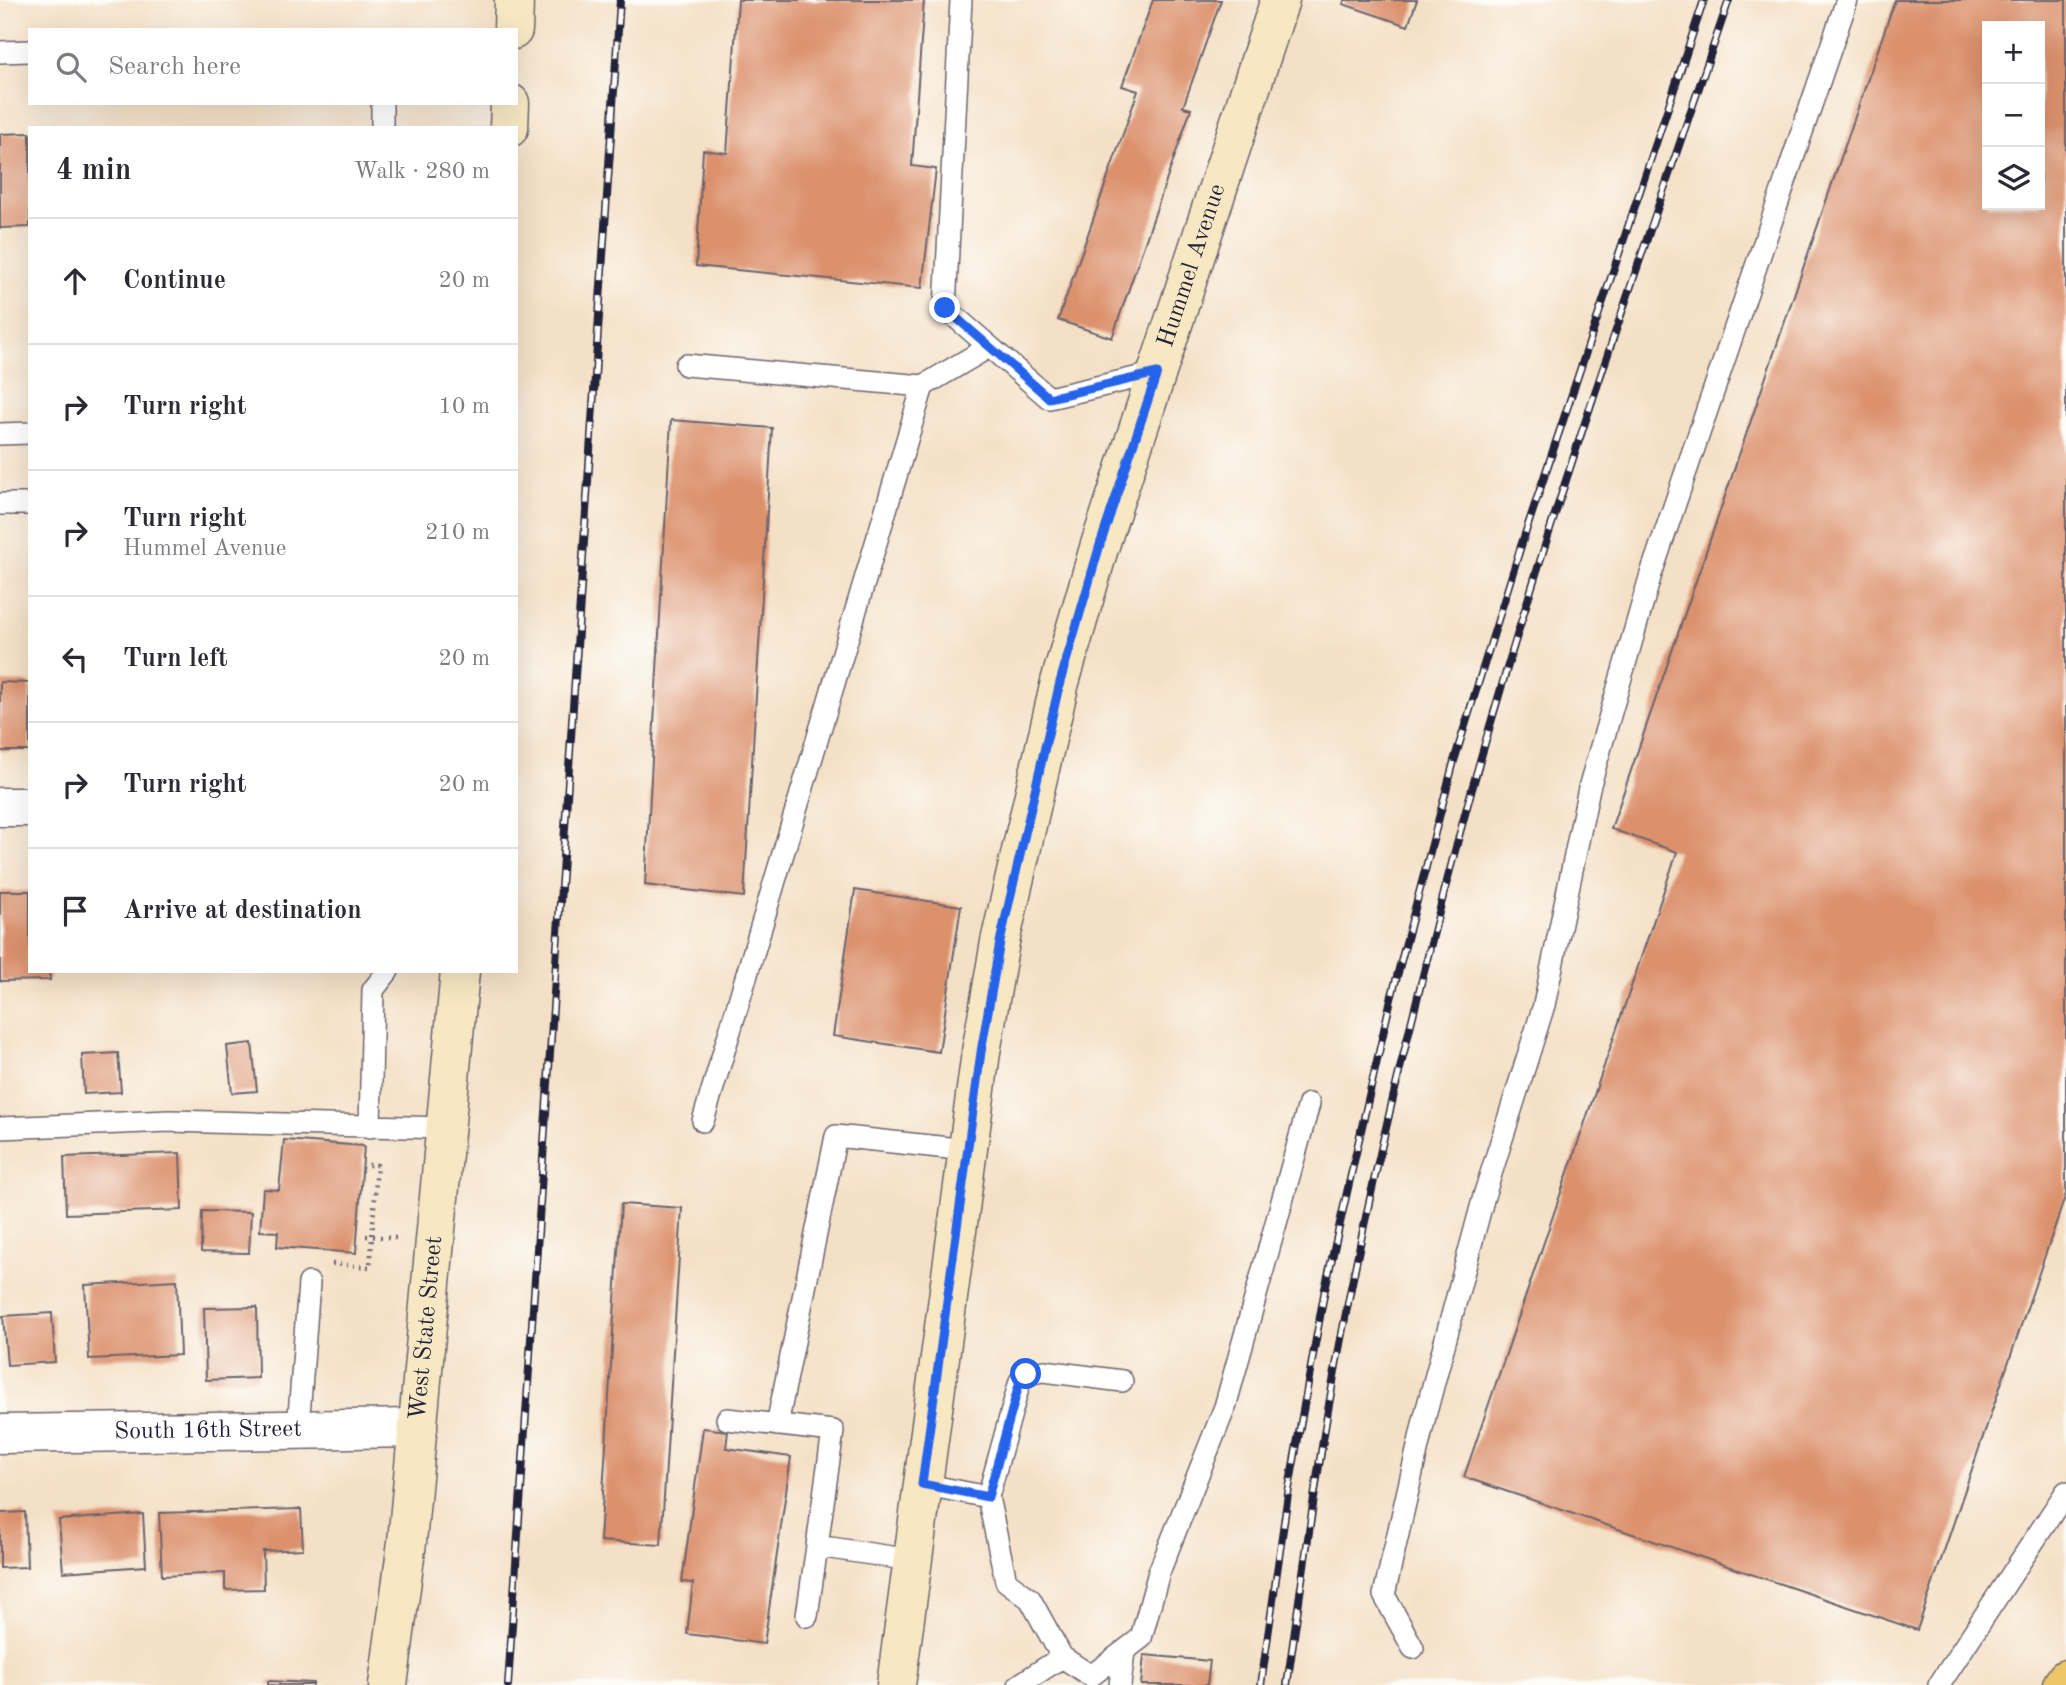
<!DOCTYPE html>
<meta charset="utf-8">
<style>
body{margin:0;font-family:"Old Standard TT",serif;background:#f7f7f7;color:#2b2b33}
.controls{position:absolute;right:21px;top:21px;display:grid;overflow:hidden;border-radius:0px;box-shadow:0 7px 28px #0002}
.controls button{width:63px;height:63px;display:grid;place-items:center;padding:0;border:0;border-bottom:2px solid #e1e1e2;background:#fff;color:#2b2b33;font:35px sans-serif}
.stop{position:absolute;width:21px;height:21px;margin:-16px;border:5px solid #2563eb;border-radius:50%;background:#fff}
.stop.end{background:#2563eb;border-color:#fff;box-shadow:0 2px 7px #0008}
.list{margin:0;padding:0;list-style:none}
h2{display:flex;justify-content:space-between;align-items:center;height:91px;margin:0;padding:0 28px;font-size:30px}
h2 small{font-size:23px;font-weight:400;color:#7c7c81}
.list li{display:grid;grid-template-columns:46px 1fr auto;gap:21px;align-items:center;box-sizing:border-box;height:126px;padding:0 28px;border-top:2px solid #e1e1e2}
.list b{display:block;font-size:26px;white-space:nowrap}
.list p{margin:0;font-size:23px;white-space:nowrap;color:#7c7c81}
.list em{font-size:23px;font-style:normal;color:#7c7c81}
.icon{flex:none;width:38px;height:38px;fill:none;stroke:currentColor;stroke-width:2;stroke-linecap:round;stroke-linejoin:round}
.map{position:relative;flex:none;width:2066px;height:1685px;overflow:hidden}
.search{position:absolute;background:#fff;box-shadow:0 7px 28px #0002;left:28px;top:28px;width:490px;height:77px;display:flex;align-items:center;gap:18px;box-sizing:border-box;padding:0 24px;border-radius:0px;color:#7c7c81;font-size:26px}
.panel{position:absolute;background:#fff;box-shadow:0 7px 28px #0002;left:28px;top:126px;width:490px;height:847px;border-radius:0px}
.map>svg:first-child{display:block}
.building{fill:#dc916d;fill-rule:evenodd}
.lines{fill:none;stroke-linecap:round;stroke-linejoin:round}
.lane-casing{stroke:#6c646c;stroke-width:24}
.street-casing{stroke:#6c646c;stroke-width:41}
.secondary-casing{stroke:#6c646c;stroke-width:41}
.highway-casing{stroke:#6c646c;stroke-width:41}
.path{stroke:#6c646c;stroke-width:4.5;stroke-dasharray:2 5;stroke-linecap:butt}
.lane{stroke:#fff;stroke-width:21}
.street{stroke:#fff;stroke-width:38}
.secondary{stroke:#f7e8c3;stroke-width:38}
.highway{stroke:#ecc669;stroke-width:38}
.rail-casing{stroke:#22223b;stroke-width:8}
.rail{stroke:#fdfcf7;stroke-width:5;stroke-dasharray:16;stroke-linecap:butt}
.route{stroke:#2563eb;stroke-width:9}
.labels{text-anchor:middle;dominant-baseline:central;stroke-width:5;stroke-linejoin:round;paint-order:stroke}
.street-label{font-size:24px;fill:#22223b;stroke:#fdfcf7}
</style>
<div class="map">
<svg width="2066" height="1685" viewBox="0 0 2066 1685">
<rect width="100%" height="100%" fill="#fdfcf7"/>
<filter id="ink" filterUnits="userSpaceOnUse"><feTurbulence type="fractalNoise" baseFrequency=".0143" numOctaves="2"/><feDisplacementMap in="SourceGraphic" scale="14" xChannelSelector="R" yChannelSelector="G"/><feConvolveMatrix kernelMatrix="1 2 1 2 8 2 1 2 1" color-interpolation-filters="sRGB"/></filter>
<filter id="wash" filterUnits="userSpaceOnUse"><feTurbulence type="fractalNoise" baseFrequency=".00686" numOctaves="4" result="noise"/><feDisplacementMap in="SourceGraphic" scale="28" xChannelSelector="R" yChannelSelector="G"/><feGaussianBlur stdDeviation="1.57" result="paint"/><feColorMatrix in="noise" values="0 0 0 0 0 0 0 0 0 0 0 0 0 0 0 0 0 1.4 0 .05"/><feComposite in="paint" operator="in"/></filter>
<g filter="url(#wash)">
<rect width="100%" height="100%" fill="#f4e0c6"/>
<g id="blocks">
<path class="building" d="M738,0H924L912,166L936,169L922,288L696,266L703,150L727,153Z
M1153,0H1221L1183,107L1191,109L1112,338L1058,320L1138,91L1122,86Z
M1345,0H1417L1408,26L1343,4Z
M1895,0H2066V1194L1917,1630L1464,1477L1677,852L1611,829ZM1987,26H2040V205H1987Z
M30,133V227L0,228V134Z
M671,420L772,428L744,897L645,885Z
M0,682L30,683V751H0Z
M855,890L961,906L939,1052L833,1036Z
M0,891H30V971H49L50,980L0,981Z
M252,1043L257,1091L232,1093L227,1046Z
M118,1053L121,1092L84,1094L82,1055Z
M284,1140L364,1146L356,1253L277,1247L278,1232L260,1231L263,1189L279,1190Z
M180,1153L182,1210L66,1214L64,1157Z
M621,1204L682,1208L661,1545L600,1541Z
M202,1211L251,1212L249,1253L201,1252Z
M177,1280L180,1355L89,1359L85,1285Z
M257,1307L258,1378L206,1380L204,1308Z
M52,1313L55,1362L7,1365L3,1316Z
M703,1428L728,1431L726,1448L791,1457L764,1644L687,1634L693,1583L682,1582Z
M301,1509L303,1549L263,1551L264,1589L225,1590V1573L162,1576L159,1513Z
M25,1512L27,1567L0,1568V1513Z
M143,1514L146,1566L63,1572L59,1520Z
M1144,1655L1210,1661L1207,1685H1141Z
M268,1681L313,1683V1685H268Z"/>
</g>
</g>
<g filter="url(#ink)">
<use href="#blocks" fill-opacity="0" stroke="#6c646c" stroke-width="2"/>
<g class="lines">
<g class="lane-casing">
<path id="lane" d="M961,0L945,308L1049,398L1157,373
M0,52L30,51
M382,103V128
M686,365L923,386L989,347
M0,434L30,433
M0,504H30
M703,1121L923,386
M370,1127L373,990L388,971
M0,1128L170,1121L447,1128
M727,1419L833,1431L817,1546
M777,1425L836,1136L967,1150
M298,1429L309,1283
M922,1484L988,1497L1006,1581L1030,1599L1062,1657L1091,1676L1141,1638L1159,1572L1225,1407L1309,1104
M988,1497L1020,1381L1026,1374L1044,1371L1122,1381
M807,1616L817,1546L912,1560
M1413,1648L1384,1595L1425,1416L1484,1196L1544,1005L1589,788L1651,574L1847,0
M1019,1685L1062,1657
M1120,1685L1124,1651
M1939,1685L2066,1492"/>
</g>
<g class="street-casing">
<g id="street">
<path d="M0,807H30"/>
<path id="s1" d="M0,1434L418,1428"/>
</g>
</g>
<g class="secondary-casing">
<g id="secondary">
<path d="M513,30L514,0"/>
<path d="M509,128L510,103"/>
<path id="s2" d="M388,1685L407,1542L460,971"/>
<path id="s3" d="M896,1685L981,1052L1000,942L1060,682L1099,548L1280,0"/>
</g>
</g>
<g class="highway-casing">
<path id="highway" d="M2062,1685L2066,1679"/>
</g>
<path class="path" d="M366,1236L397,1238
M332,1264L370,1267L377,1165H368"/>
<use href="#lane" class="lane"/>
<use href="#street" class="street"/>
<use href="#secondary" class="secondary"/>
<use href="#highway" class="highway"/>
<g class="rail-casing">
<path id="rail" d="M508,1685L620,0
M1261,1685L1288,1494L1325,1289L1391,999L1454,761L1521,546L1704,0
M1287,1685C1300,1595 1312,1505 1327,1416C1355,1252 1394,1089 1435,928C1514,613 1624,307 1729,0"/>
</g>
<use href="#rail" class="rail"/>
</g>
</g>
<g class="lines" filter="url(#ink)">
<path class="route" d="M945,308L1049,398L1157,373L1099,548L1060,682L1000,942L981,1052L922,1484L988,1497L1020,1381L1026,1374"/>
</g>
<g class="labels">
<g class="street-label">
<text stroke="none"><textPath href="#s3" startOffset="1454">Hummel Avenue</textPath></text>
<text stroke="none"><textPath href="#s2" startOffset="359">West State Street</textPath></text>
<text stroke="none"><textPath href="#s1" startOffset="208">South 16th Street</textPath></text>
</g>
</g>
</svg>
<div class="controls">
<button>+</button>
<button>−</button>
<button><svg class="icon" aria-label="layers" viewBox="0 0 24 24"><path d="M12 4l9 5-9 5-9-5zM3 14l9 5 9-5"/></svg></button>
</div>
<div class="stop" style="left:1026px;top:1374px"></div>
<div class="stop end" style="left:945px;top:308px"></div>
<div class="search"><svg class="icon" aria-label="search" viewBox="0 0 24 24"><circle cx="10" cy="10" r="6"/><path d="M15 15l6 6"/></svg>Search here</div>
<section class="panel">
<h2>4 min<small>Walk · 280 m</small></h2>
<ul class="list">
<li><svg class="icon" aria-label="ahead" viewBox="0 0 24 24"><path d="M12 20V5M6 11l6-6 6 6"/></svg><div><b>Continue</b></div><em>20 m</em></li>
<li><svg class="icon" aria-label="right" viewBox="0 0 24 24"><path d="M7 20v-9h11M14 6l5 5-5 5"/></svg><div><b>Turn right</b></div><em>10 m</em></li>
<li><svg class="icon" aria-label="right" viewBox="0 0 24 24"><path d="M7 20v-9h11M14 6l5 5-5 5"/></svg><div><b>Turn right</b><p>Hummel Avenue</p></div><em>210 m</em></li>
<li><svg class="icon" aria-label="left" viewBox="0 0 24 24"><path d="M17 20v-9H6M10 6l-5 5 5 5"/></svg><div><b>Turn left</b></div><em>20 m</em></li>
<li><svg class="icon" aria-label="right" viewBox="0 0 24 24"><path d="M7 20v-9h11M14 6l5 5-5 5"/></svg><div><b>Turn right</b></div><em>20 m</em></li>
<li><svg class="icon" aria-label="arrive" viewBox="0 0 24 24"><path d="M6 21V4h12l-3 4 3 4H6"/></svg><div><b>Arrive at destination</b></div></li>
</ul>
</section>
</div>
